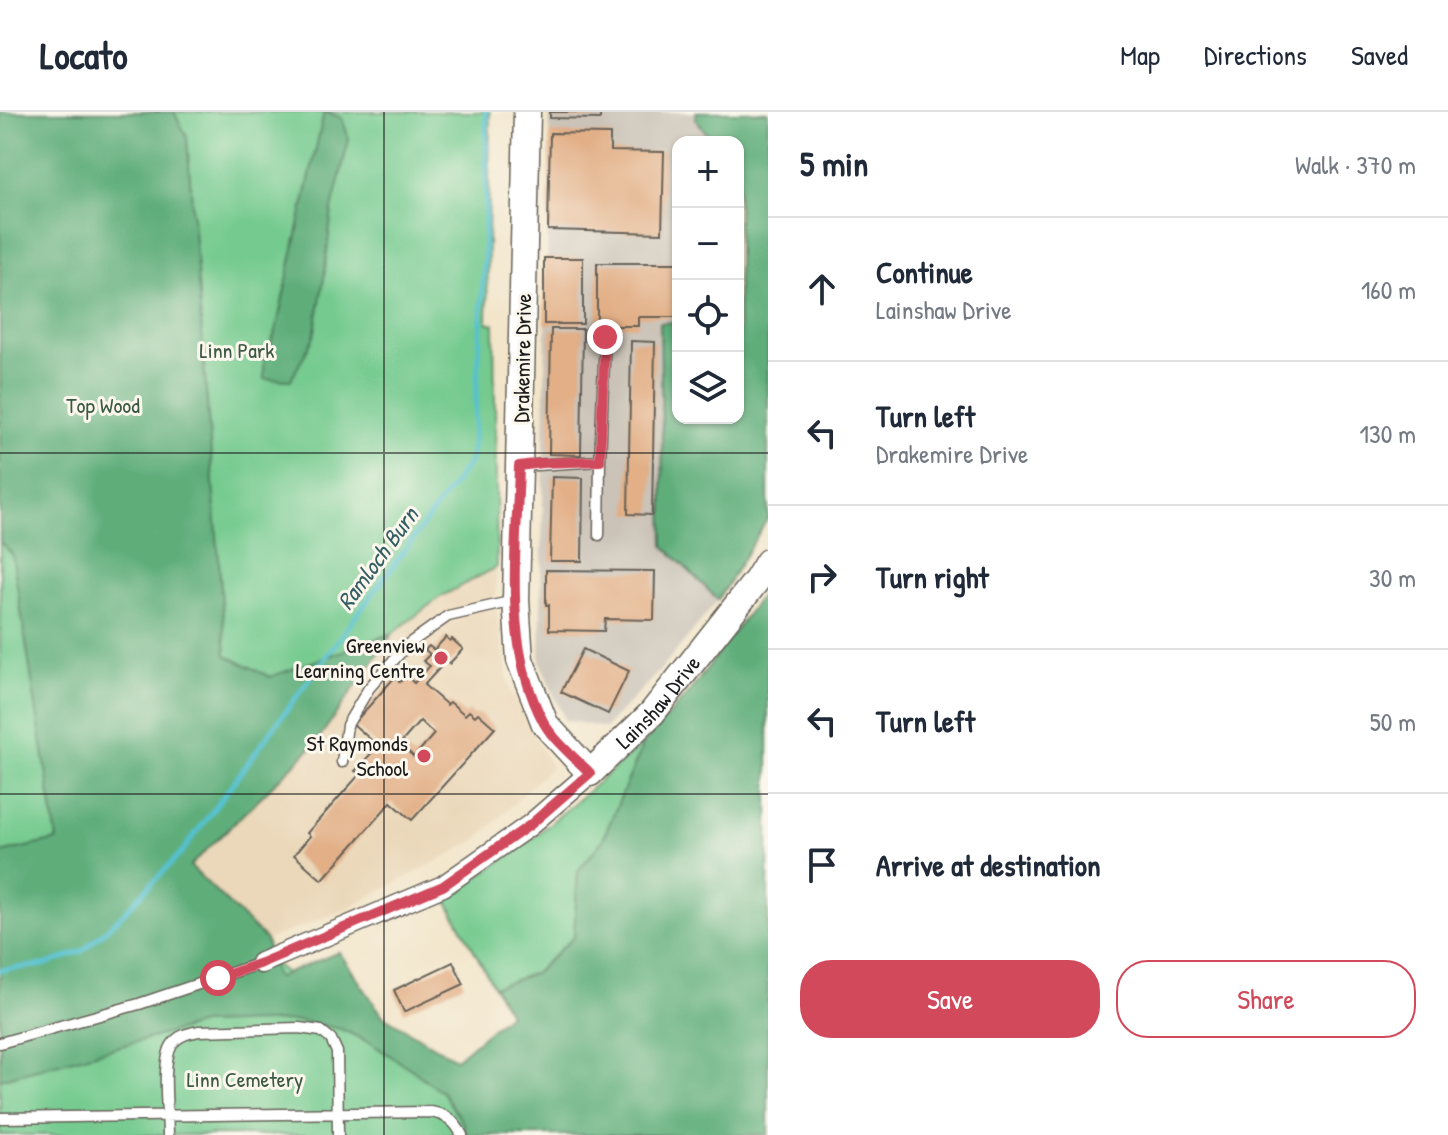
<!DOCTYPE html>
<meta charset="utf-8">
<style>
body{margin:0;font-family:"Patrick Hand",sans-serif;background:#f6f6f7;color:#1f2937}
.controls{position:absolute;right:24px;top:24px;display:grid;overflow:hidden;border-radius:16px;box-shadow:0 2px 6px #0004}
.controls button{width:72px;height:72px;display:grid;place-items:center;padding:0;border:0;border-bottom:2px solid #e0e1e3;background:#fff;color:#1f2937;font:40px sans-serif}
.stop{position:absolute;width:24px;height:24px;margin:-18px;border:6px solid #d1495b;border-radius:50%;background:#fff}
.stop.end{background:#d1495b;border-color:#fff;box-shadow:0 2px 8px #0008}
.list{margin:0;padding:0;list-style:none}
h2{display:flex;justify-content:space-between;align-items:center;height:104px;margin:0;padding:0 32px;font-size:34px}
h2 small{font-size:26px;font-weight:400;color:#747a83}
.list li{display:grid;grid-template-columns:52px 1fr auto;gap:24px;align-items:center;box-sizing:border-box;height:144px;padding:0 32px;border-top:2px solid #e0e1e3}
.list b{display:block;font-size:30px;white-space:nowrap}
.list p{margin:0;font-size:26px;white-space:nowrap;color:#747a83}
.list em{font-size:26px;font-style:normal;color:#747a83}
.actions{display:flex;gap:16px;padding:24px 32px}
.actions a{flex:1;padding:18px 0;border:2px solid #d1495b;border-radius:32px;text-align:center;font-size:28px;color:#d1495b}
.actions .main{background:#d1495b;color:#fff}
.icon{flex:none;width:44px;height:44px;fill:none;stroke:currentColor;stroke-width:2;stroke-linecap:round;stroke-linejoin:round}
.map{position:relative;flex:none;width:768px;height:1023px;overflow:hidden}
header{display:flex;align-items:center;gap:48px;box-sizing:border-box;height:112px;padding:0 40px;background:#fff;border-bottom:2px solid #e0e1e3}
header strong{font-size:38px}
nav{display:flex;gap:44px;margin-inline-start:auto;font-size:28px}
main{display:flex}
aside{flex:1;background:#fff}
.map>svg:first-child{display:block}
.built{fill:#ebd8ba}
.industrial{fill:#cbc3b8}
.green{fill:#74ca8f;stroke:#487356;stroke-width:2}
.forest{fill:#5fae7a;stroke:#3e654b;stroke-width:2}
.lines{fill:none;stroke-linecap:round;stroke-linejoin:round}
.stream{stroke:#55c1cf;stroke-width:5}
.building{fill:#e2af86;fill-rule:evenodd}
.lane-casing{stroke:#676259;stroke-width:13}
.street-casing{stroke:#676259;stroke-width:23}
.secondary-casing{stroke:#676259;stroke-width:29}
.lane{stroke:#fff;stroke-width:10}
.street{stroke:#fff;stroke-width:20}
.secondary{stroke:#fff;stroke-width:26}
.route{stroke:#d1495b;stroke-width:10}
.grid{fill:none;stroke:#1c1c1c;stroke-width:2;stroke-opacity:0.55}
.poi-dot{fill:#d1495b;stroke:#fbf7ec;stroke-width:3}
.labels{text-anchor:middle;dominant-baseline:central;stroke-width:6;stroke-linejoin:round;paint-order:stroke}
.park-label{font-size:22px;fill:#3b5944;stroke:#fbf7ec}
.street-label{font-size:22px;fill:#1c1c1c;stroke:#fbf7ec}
.poi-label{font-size:22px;fill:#1c1c1c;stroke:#fbf7ec;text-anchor:end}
.water-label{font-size:24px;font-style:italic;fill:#335e64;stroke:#fbf7ec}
</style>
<header>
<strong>Locato</strong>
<nav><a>Map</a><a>Directions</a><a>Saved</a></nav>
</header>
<main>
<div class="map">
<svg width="768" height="1023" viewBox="0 0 768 1023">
<rect width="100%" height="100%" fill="#fbf7ec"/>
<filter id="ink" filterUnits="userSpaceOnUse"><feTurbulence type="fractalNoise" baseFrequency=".0125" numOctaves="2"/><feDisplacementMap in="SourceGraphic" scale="16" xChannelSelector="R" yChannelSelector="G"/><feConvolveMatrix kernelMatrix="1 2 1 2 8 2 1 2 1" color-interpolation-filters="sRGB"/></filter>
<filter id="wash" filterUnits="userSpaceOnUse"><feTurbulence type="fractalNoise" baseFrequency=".006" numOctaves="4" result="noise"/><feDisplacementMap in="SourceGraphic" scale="32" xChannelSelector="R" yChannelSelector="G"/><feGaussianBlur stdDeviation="1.8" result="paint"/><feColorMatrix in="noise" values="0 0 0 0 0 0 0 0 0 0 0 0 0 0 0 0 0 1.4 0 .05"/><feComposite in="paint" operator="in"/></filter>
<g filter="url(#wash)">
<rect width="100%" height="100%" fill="#f2e5ca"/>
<path class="built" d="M497,455L495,491L510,578L551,655L475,729L344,798L266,828L189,755L314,633L393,521L440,485Z"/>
<path class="industrial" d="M550,0H696V7L707,22L708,30H678V210L661,211L664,433L718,488L664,554L605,616L565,608L540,550Z"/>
<path class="green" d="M0,0H490L487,210L494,212L497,455L440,485L393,521L326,545L162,761L290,864L502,1023H0Z
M644,631L602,729L578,759L574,825L535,861L494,875L446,787L526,732Z"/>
<path class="forest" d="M0,0H174L187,25L226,543L270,565L393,521L314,633L190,754L266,828L276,866L339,840L383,904L456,947L509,902L494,875L535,861L574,825L578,759L602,729L644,631L691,578L768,474V1023H466L464,1013L443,981L411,957L370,931L341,917L299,909L202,912L0,967V741L57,728L12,442L0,430Z
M324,0L342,6L349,27L332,97L324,166L314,225L291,268L264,267V249L276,218Z
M696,0H768V406L718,488L664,434L660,211L678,210V306H738V30H708L707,22L696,7Z"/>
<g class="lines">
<path class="stream" d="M0,858L44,853L81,840L117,808L182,740L469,351L472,345C480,230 488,115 486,0"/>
</g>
<g id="blocks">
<path class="building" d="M550,0H600V7L550,6Z
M550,21L610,22V39L664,40L662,121L548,118Z
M544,146H583V212H544Z
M597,151H678V205H638V214H597Z
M551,217H583L581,343L549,342Z
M631,229L655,230L652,403L628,402Z
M552,365L583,366L582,449H550Z
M546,458L655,459L654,508L605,507L604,519L549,518V493H546Z
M446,525L450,529L452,527L463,537L449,552L446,549L424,573L447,593L450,590L465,603L469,599L475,604L478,601L495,616L412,708L391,690L322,768L294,743L310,724L307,721L360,662L355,659L378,634L353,612L395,565L400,570L406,564L414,571L430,554L423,549L430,542L425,538L429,534L434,538ZM420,609L434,622L414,645L400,632Z
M583,537L629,559L608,602L561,580Z
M453,850L464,872L404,900L394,878Z"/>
</g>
</g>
<g filter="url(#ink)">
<use href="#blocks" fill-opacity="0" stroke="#676259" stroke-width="2"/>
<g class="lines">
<g class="lane-casing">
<path id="lane" d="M521,354L600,349L605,225
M599,423L600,349
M342,650L347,613L369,576L407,533L448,504L514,489
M0,931L139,892L261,851
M0,1006L431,1000C447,1003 454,1008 462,1023
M168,1023C168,1002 161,950 172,933C178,923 189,921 199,919L299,916L321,919L331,927L337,940L338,1023"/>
</g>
<g class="street-casing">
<path id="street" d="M261,851L443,774L530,713L590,661"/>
</g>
<g class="secondary-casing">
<g id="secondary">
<path id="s1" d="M527,0L516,488L520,548L545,612L590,661L652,601L757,468L768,450"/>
</g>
</g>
<use href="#lane" class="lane"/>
<use href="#street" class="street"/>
<use href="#secondary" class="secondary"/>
</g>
</g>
<g class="lines" filter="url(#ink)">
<path class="route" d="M218,866L261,851L443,774L530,713L590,661C575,646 554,629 544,611C502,534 517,438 519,354L542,351L600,349L605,225"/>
</g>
<path class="grid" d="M384,0V1023M0,341H768M0,682H768"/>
<g class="poi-dot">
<circle cx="441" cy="546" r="8"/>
<circle cx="424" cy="644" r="8"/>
</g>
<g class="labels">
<g class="park-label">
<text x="237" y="238">Linn Park</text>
<text x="103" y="293">Top Wood</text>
<text x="245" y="967">Linn Cemetery</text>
</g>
<g class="street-label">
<text transform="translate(522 246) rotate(-89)">Drakemire Drive</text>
<text stroke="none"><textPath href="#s1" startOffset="782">Lainshaw Drive</textPath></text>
</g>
<g class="poi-label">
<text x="425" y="533">Greenview<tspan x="425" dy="25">Learning Centre</tspan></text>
<text x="408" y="631">St Raymonds<tspan x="408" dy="25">School</tspan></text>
</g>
<g class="water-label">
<text transform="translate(377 446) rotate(-54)">Ramloch Burn</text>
</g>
</g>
</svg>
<div class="controls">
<button>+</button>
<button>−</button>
<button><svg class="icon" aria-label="locate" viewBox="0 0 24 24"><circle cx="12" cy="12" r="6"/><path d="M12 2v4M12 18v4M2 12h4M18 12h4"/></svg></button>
<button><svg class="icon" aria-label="layers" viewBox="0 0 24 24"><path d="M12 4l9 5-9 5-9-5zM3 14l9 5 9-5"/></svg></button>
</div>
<div class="stop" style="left:218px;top:866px"></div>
<div class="stop end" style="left:605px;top:225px"></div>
</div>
<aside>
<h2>5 min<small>Walk · 370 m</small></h2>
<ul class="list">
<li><svg class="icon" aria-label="ahead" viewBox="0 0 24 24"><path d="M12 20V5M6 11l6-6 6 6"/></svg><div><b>Continue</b><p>Lainshaw Drive</p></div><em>160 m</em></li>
<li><svg class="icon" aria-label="left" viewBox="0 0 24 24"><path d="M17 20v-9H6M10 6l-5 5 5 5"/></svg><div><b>Turn left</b><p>Drakemire Drive</p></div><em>130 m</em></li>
<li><svg class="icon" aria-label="right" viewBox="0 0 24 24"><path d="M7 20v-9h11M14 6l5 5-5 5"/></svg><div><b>Turn right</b></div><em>30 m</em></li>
<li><svg class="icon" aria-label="left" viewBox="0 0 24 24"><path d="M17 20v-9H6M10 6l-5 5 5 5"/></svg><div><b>Turn left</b></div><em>50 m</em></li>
<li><svg class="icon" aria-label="arrive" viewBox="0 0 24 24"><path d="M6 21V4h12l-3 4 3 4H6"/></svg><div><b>Arrive at destination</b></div></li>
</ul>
<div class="actions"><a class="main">Save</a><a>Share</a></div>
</aside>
</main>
